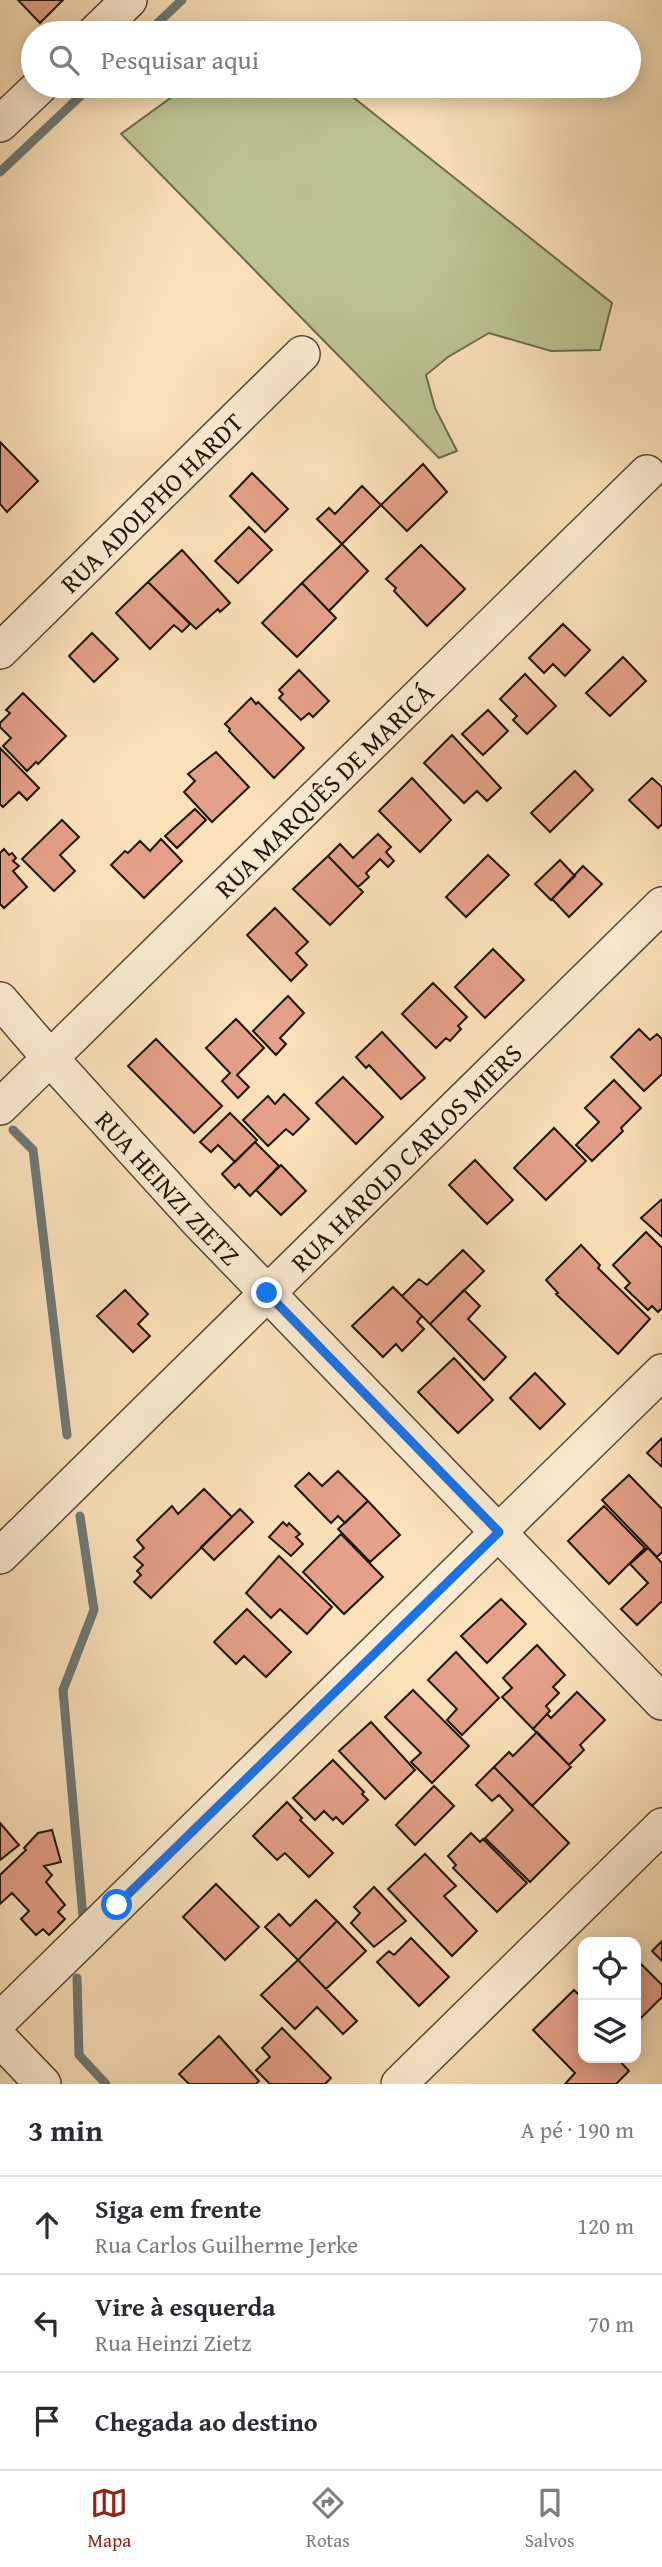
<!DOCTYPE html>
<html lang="pt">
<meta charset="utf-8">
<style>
body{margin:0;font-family:"Gentium Book Plus",serif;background:#f7f7f7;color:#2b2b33}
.controls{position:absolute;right:21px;bottom:21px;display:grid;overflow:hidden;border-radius:14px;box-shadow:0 4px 18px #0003}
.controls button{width:63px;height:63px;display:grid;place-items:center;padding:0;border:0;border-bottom:2px solid #e1e1e2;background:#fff;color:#2b2b33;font:35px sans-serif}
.stop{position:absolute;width:21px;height:21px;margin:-16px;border:5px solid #1a73e8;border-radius:50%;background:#fff}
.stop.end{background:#1a73e8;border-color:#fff;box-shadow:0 2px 7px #0008}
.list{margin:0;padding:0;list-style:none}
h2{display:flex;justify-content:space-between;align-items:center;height:91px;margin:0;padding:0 28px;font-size:30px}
h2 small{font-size:23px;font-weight:400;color:#7c7c81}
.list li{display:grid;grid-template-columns:46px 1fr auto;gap:21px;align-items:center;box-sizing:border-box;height:98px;padding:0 28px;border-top:2px solid #e1e1e2}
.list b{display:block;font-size:26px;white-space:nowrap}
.list p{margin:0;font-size:23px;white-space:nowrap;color:#7c7c81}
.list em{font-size:23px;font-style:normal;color:#7c7c81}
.icon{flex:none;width:38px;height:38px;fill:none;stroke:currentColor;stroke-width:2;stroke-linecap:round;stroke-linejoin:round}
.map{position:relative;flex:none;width:662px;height:2084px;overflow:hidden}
.search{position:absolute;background:#fff;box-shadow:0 4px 18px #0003;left:21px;right:21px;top:21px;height:77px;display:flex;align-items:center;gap:18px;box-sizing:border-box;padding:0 24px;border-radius:38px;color:#7c7c81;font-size:26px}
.sheet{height:385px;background:#fff}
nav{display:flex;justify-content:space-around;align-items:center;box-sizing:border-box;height:98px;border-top:2px solid #e1e1e2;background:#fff;font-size:19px;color:#7c7c81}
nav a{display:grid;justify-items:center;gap:4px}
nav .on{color:#8f2418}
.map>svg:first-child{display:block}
.green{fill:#bdc391;stroke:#6d6c4e;stroke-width:2}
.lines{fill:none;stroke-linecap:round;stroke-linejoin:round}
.stream{stroke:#6e7975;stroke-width:9}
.building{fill:#e4a088;stroke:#1d160c;stroke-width:2}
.minor-casing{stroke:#544938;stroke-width:38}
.minor{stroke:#fcecd2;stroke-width:35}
.route{stroke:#1a73e8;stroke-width:9}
.labels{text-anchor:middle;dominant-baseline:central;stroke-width:5;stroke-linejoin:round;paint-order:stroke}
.street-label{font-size:26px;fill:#1d160c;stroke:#fcecd2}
</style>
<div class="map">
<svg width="662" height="2084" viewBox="0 0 662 2084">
<rect width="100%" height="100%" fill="#fbe1ba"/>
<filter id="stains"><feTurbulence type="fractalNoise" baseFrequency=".00286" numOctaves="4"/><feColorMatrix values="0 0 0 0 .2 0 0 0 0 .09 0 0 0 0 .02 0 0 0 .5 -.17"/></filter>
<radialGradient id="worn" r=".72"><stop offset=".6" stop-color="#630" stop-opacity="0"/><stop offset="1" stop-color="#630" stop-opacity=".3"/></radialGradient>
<path class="green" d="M187,86H339L612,303L600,350L551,351L489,333L448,357L426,375L435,408L457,451L439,458L121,134Z"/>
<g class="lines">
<path class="stream" d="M147,33L182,0
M0,172L91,86
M13,1130L33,1150L67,1435
M80,1516L94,1610L63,1690L83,1917
M77,1978L79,2055L106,2084"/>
</g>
<path class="building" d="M18,0H63L40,23Z
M0,442L38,481L7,512L0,504Z
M423,464L447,492L407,531L381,505Z
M252,473L288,509L265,532L230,496Z
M362,486L381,505L342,544L317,519L329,508L335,514Z
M249,527L272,550L238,583L215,561Z
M342,544L368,571L329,611L302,583Z
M421,545L465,589L427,626L394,591L396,588L386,579Z
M182,550L230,603L220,612L218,609L196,629L148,582Z
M148,582L190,624L182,632L174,625L150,649L116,613Z
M302,583L336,618L297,657L262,623Z
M563,624L590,650L565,676L553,664L544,673L529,658Z
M92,633L118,659L94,682L69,656Z
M623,657L646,681L610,716L586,693Z
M299,670L329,701L313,717L309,713L301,720L279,698L283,694L279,690Z
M525,674L556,706L527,734L513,720L517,716L500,699Z
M23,693L66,736L38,764L36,762L27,771L3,746L11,738L0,727V723L10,713L6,710Z
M251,698L256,704L258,702L304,748L274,778L229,731L230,729L225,724Z
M488,710L508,731L483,755L462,734Z
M452,735L501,788L487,801L477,791L464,803L424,763Z
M0,748L39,788L27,800L19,792L3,807L0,804Z
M216,752L249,787L212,822L184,792L195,781L188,774Z
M575,771L593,790L550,832L531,813Z
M412,778L451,820L420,852L379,811Z
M652,778L662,787V824L658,828L629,800Z
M195,809L206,820L177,848L165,836Z
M62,820L79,837L60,855L75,871L54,891L22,859Z
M378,834L391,847L386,852L394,861L388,867L380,859L366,873L369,877L358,887L328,856L340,844L353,858Z
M161,839L182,861L144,898L111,865L125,851L128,853L140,841L150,851Z
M4,849L9,855L12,853L16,858L13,861L19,866L13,871L27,887L4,908L0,904V853Z
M488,855L509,875L466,917L446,897Z
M328,856L363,892L330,925L293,889Z
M560,860L575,876L551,900L535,884Z
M583,866L602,884L569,917L552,899Z
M275,908L308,942L296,953L307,965L291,981L247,935Z
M493,949L524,980L485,1018L455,987Z
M433,983L467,1017L458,1026L461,1029L450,1041L446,1038L436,1048L402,1014Z
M288,996L304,1013L280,1038L286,1044L276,1055L253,1031Z
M236,1019L264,1048L237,1075L249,1087L238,1098L222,1081L230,1073L206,1048Z
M639,1029L650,1040L657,1034L662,1039V1074L644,1091L611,1057Z
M382,1032L425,1078L401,1099L369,1065L366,1068L356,1057Z
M156,1039L222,1106L194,1133L128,1066Z
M343,1077L383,1117L356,1144L316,1103Z
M614,1080L641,1108L621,1128L623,1131L592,1161L576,1145L599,1122L585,1108Z
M284,1094L309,1119L293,1135L286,1129L268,1146L243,1120L268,1096L275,1104Z
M230,1113L257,1140L235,1162L218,1145L211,1152L200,1142Z
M554,1128L586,1161L546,1200L514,1168Z
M255,1142L279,1166L250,1196L239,1184L235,1188L222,1174Z
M475,1160L513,1200L487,1224L449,1185Z
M281,1165L306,1191L281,1215L256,1190Z
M662,1199V1237L641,1218Z
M646,1232L662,1248V1308L658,1312L652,1306L648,1310L625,1288L630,1283L613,1265Z
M581,1245L600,1265L598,1268L650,1319L618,1354L556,1294L558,1293L546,1280Z
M463,1250L484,1271L430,1324L402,1296L419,1279L427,1285Z
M393,1287L422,1316L417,1322L424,1329L402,1351L396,1344L383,1357L352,1326Z
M125,1290L148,1314L138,1324L150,1336L133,1352L97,1316Z
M464,1290L480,1306L468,1319L506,1357L484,1380L430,1324Z
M454,1358L493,1400L458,1433L418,1392Z
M535,1373L565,1404L540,1429L510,1398Z
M662,1438V1467L647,1453Z
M338,1471L368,1501L345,1523L338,1516L331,1523L295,1486L309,1473L322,1486Z
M629,1475L662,1509V1552L657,1557L602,1500Z
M204,1489L232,1517L151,1598L134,1582L141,1575L137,1571L143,1565L134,1557L144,1548L137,1540L172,1506L178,1514Z
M368,1501L400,1535L370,1562L338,1529Z
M604,1506L645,1548L609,1584L568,1541Z
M240,1509L253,1522L214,1560L201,1547Z
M283,1522L287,1526L289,1523L300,1534L296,1537L303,1544L291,1556L269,1537Z
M341,1534L383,1577L344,1614L303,1572Z
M648,1548L662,1563V1601L637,1625L621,1609L648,1583L630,1564Z
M279,1556L332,1607L307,1634L280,1609L271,1618L246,1593Z
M501,1599L526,1624L487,1663L461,1636Z
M247,1609L291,1652L266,1677L244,1656L236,1664L214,1642Z
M537,1645L565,1675L553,1687L559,1693L546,1706L550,1711L533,1729L502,1697L512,1688L503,1678Z
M456,1652L499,1698L462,1735L447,1720L457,1709L428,1680Z
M413,1690L469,1746L432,1783L411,1762L421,1753L385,1717Z
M577,1692L605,1720L580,1745L584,1750L569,1765L533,1729L547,1714L551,1718Z
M371,1722L415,1770L385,1799L339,1751Z
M537,1732L571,1767L532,1806L494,1767L509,1752L513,1756Z
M333,1760L364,1792L362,1794L368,1800L343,1824L336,1817L333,1820L324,1811L315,1820L293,1798Z
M494,1767L569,1843L530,1882L485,1838L513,1810L499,1795L492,1801L476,1785Z
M434,1786L454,1806L415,1845L396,1825Z
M287,1802L302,1818L300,1820L333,1853L309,1877L285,1853L277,1860L253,1836Z
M0,1823L19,1845L0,1860Z
M52,1830L61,1862L44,1866L52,1875L46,1882L65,1905L58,1912L65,1919L49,1935L43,1929L36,1935L21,1919L29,1911L12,1893L0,1904V1875L26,1850L24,1848L38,1833Z
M471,1833L480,1842L483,1839L527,1883L497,1912L453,1868L456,1865L448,1856Z
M425,1854L456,1886L444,1896L477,1931L452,1956L388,1889Z
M216,1884L259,1927L225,1960L183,1917Z
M374,1887L406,1921L374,1947L351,1923L360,1913L354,1907Z
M316,1900L337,1921L298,1960L265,1927L279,1914L290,1926Z
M337,1921L366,1951L326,1989L298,1960Z
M411,1938L449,1977L419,2006L377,1962L389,1951L394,1955Z
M662,1941V1961L652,1951Z
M636,1959L662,1985V1997L636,2023Z
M298,1960L357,2021L343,2034L317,2007L295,2029L261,1995Z
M574,1990L583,1999V2058H617L629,2071L616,2084H565L575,2073L533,2030Z
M282,2028L331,2078L325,2084H270L256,2070L270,2057L262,2048Z
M219,2036L259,2081L256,2084H189L179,2074Z"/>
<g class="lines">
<g class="minor-casing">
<g id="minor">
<path d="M95,33L129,0"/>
<path d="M0,124L40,86"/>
<path id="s1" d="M0,651L302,354"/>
<path id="s2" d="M0,1000L50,1058L197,1220L662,1702"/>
<path id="s3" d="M0,1107L647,473"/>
<path id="s4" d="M0,1556L662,905"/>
<path d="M0,2020L662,1372"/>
<path d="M0,2039L43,2084"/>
<path d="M399,2084L662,1826"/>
</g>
</g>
<use href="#minor" class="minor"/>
</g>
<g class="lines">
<path class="route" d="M117,1905L499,1532L267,1293"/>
</g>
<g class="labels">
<g class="street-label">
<text stroke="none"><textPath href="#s1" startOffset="212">RUA ADOLPHO HARDT</textPath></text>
<text stroke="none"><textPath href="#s3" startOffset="453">RUA MARQUÊS DE MARICÁ</textPath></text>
<text stroke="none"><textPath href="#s4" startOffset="569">RUA HAROLD CARLOS MIERS</textPath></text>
<text stroke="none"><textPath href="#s2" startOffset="252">RUA HEINZI ZIETZ</textPath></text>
</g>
</g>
<rect width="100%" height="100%" filter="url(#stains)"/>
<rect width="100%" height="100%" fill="url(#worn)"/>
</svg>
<div class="controls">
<button><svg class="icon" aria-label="locate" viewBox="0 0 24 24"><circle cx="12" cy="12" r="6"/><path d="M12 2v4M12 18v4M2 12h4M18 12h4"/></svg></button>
<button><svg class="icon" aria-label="layers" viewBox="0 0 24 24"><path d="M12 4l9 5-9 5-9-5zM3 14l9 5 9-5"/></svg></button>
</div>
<div class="stop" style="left:117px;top:1905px"></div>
<div class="stop end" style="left:267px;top:1293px"></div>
<div class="search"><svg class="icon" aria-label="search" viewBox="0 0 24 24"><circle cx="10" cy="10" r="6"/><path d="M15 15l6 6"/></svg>Pesquisar aqui</div>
</div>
<section class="sheet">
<h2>3 min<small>A pé · 190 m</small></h2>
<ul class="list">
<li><svg class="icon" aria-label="ahead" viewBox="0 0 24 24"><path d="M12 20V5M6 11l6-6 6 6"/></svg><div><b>Siga em frente</b><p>Rua Carlos Guilherme Jerke</p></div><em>120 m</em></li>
<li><svg class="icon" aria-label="left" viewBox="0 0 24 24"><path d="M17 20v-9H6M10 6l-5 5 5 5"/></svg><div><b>Vire à esquerda</b><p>Rua Heinzi Zietz</p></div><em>70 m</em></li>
<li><svg class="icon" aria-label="arrive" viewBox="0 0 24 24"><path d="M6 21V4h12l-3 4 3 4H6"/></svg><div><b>Chegada ao destino</b></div></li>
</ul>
</section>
<nav>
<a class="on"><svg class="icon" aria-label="map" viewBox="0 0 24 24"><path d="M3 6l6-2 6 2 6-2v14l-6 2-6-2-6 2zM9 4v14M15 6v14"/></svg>Mapa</a>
<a><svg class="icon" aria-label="directions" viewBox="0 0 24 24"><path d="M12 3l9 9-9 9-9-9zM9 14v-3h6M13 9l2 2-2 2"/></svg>Rotas</a>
<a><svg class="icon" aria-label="saved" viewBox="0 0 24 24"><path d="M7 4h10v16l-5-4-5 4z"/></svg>Salvos</a>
</nav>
